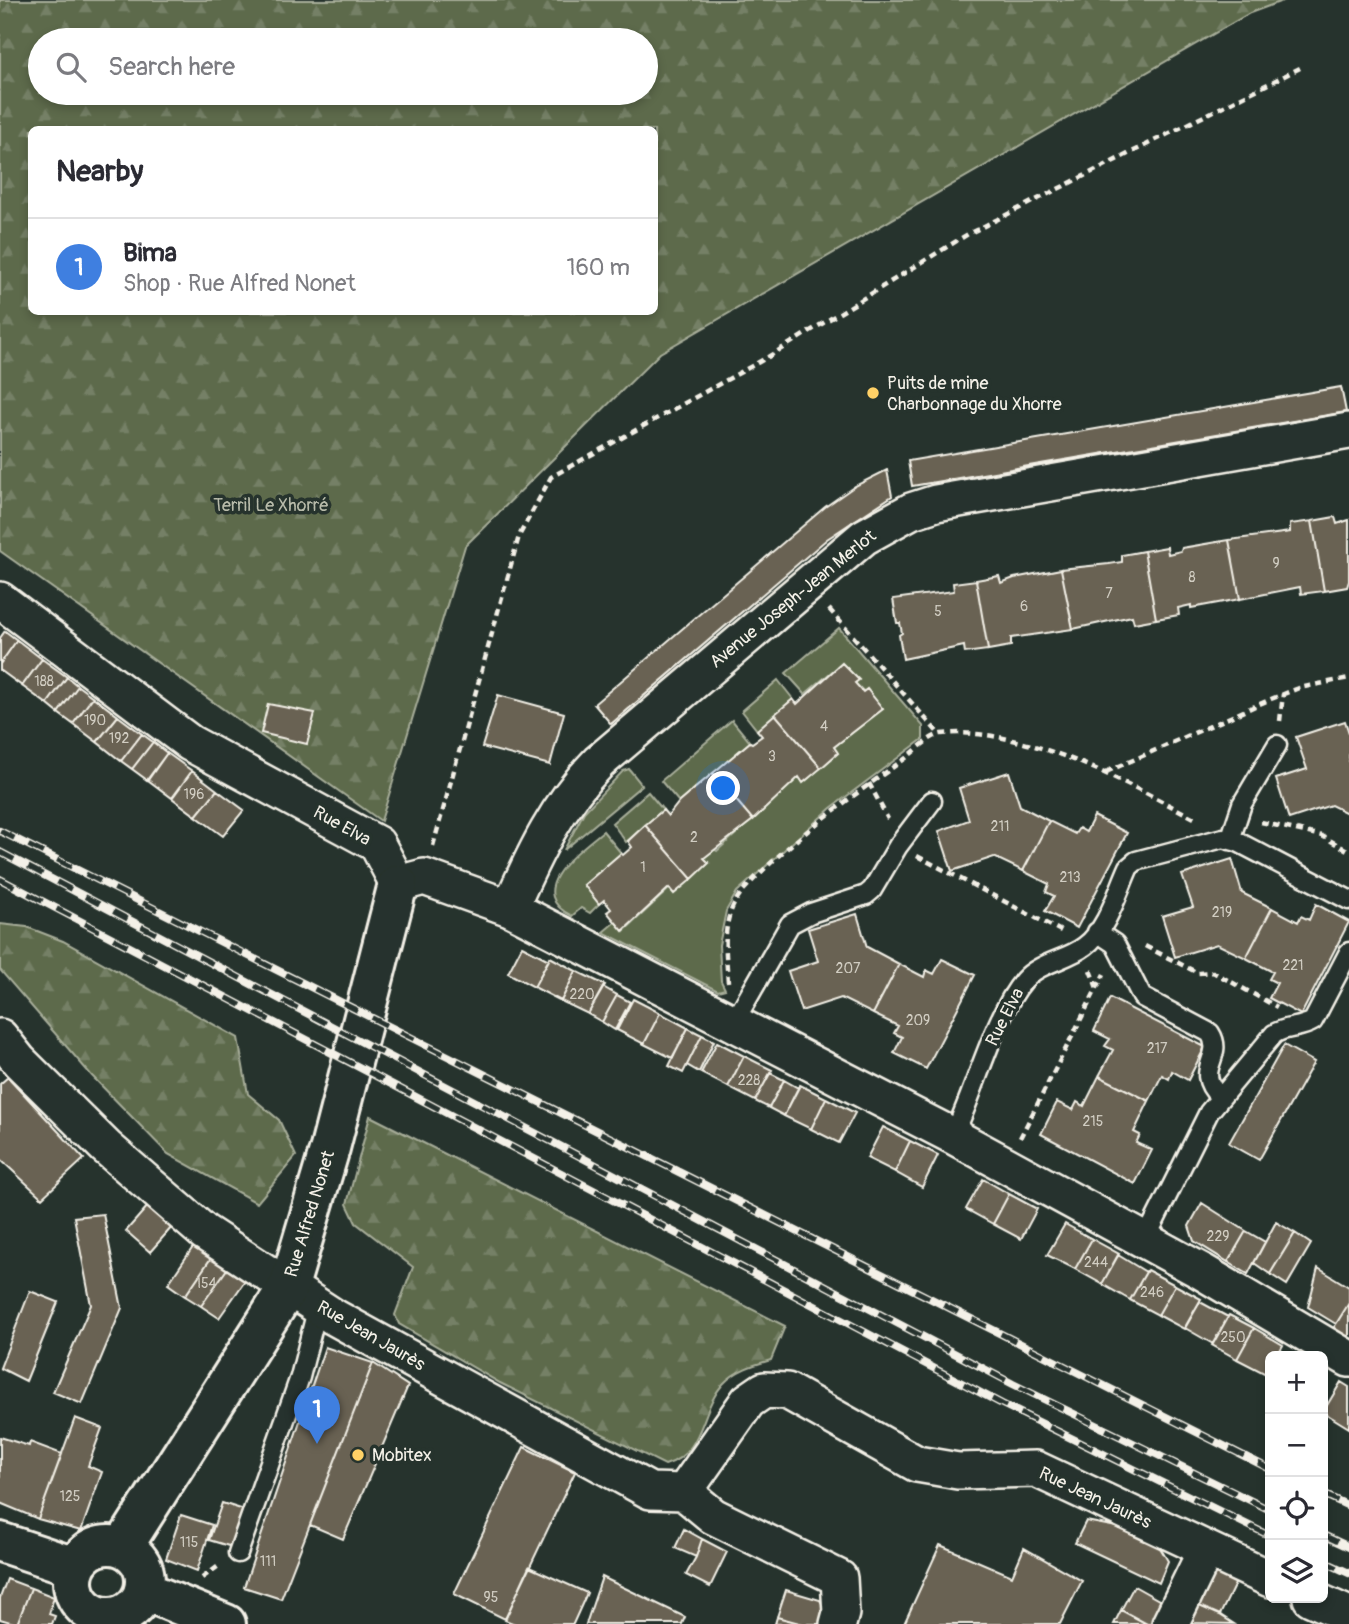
<!DOCTYPE html>
<meta charset="utf-8">
<style>
body{margin:0;font-family:Pangolin,sans-serif;background:#f2f2f3;color:#2b2b33}
.controls{position:absolute;right:21px;bottom:21px;display:grid;overflow:hidden;border-radius:10px;box-shadow:0 4px 10px #0003}
.controls button{width:63px;height:63px;display:grid;place-items:center;padding:0;border:0;border-bottom:2px solid #e1e1e2;background:#fff;color:#2b2b33;font:35px sans-serif}
.you{position:absolute;left:724px;top:789px;width:24px;height:24px;margin:-18px;border:5px solid #fff;border-radius:50%;background:#1a73e8;box-shadow:0 0 0 10px #1a73e833}
.badge{display:grid;place-items:center;width:46px;height:46px;border-radius:50%;background:#2563eb;color:#fff;font-size:23px;font-weight:700}
.pin{position:absolute;translate:-50% -58px;filter:drop-shadow(0 2px 4px #0008)}
.pin::after{content:'';position:absolute;top:37px;width:24px;height:21px;background:inherit;clip-path:polygon(0 0,100% 0,50% 100%)}
.list{margin:0;padding:0;list-style:none}
h2{display:flex;justify-content:space-between;align-items:center;height:91px;margin:0;padding:0 28px;font-size:30px}
h2 small{font-size:23px;font-weight:400;color:#7c7c81}
.list li{display:grid;grid-template-columns:46px 1fr auto;gap:21px;align-items:center;box-sizing:border-box;height:98px;padding:0 28px;border-top:2px solid #e1e1e2}
.list b{display:block;font-size:26px;white-space:nowrap}
.list p{margin:0;font-size:23px;white-space:nowrap;color:#7c7c81}
.list em{font-size:23px;font-style:normal;color:#7c7c81}
.icon{flex:none;width:38px;height:38px;fill:none;stroke:currentColor;stroke-width:2;stroke-linecap:round;stroke-linejoin:round}
.map{position:relative;flex:none;width:1349px;height:1624px;overflow:hidden}
.search{position:absolute;background:#fff;box-shadow:0 4px 10px #0003;left:28px;top:28px;width:630px;height:77px;display:flex;align-items:center;gap:18px;box-sizing:border-box;padding:0 24px;border-radius:38px;color:#7c7c81;font-size:26px}
.panel{position:absolute;background:#fff;box-shadow:0 4px 10px #0003;left:28px;top:126px;width:630px;height:189px;border-radius:10px}
.map>svg:first-child{display:block}
.green{fill:#5d6a4c;stroke:#a8ae9a;stroke-width:2}
.forest{fill:url(#forest-firs);stroke:#a8ae9a;stroke-width:2;fill-rule:evenodd}
.building{fill:#696252;stroke:#f4f1e8;stroke-width:2}
.lines{fill:none;stroke-linecap:round;stroke-linejoin:round}
.service-casing{stroke:#f4f1e8;stroke-width:23}
.minor-casing{stroke:#f4f1e8;stroke-width:40}
.tertiary-casing{stroke:#f4f1e8;stroke-width:44}
.path{stroke:#f4f1e8;stroke-width:4.5;stroke-dasharray:7 5;stroke-linecap:butt}
.service{stroke:#26332d;stroke-width:18}
.minor{stroke:#26332d;stroke-width:35}
.tertiary{stroke:#26332d;stroke-width:38}
.rail-casing{stroke:#f4f1e8;stroke-width:8}
.rail{stroke:#26332d;stroke-width:5;stroke-dasharray:16;stroke-linecap:butt}
.poi-dot{fill:#ffd166;stroke:#26332d;stroke-width:2.5}
.labels{text-anchor:middle;dominant-baseline:central;stroke-width:7;stroke-linejoin:round;paint-order:stroke}
.number-label{font-size:14px;fill:#d1cdc2}
.poi-label{font-size:18px;fill:#f4f1e8;stroke:#26332d;text-anchor:start}
.park-label{font-size:18px;fill:#b8bbaa;stroke:#26332d}
.street-label{font-size:18px;fill:#f4f1e8;stroke:#26332d}
</style>
<div class="map">
<svg width="1349" height="1624" viewBox="0 0 1349 1624">
<defs>
<pattern id="forest-firs" width="22" height="20" patternUnits="userSpaceOnUse" patternTransform="scale(1.75)"><rect width="22" height="20" fill="#5d6a4c"/><path d="M5 1l3.5 6h-7zM16 11l3.5 6h-7z" fill="#758066"/></pattern>
</defs>
<rect width="100%" height="100%" fill="#26332d"/>
<filter id="ink" filterUnits="userSpaceOnUse"><feTurbulence type="fractalNoise" baseFrequency=".0143" numOctaves="2"/><feDisplacementMap in="SourceGraphic" scale="14" xChannelSelector="R" yChannelSelector="G"/><feConvolveMatrix kernelMatrix="1 2 1 2 8 2 1 2 1" color-interpolation-filters="sRGB"/></filter>
<g filter="url(#ink)">
<path class="green" d="M839,628L923,726V739L831,808L737,892L726,911L719,945L721,981L725,989L718,991L603,932L615,922L624,931L669,889L674,893L709,863L704,858L714,849L717,851L799,777L804,782L838,753L834,747L882,709L855,683L858,680L842,663L805,694L786,673Z
M778,680L793,699L757,730L742,711Z
M732,720L750,742L679,802L661,781Z
M629,769L642,785L564,850L584,812L623,771Z
M648,792L663,810L626,842L612,823Z
M603,831L621,853L584,885L599,904L590,913L581,908L572,916C522,891 580,850 603,831Z"/>
<path class="forest" d="M0,0H1285L1250,13L660,353L465,546L381,821L0,551ZM40,40H646V93H40ZM32,130H654V312H32Z
M0,924L27,927L63,941L238,1038L248,1094L279,1120L296,1156L257,1203L168,1154L92,1076L0,970Z
M370,1116L785,1326L771,1360C753,1365 736,1370 723,1384C699,1411 705,1453 665,1465L500,1383L399,1324L395,1315L413,1267L356,1223L347,1204Z"/>
<path class="building" d="M1341,387L1346,412L912,486L908,461Z
M887,470L892,496L827,539L611,724L594,704L825,507L855,486Z
M1335,517L1337,524L1349,520V581L1347,587L1324,591L1312,521Z
M1312,521L1324,591L1301,594L1300,587L1240,599L1229,540L1290,532V524Z
M1229,540L1240,599L1191,608V605L1178,608L1179,615L1156,619L1144,551L1167,547L1168,554L1181,551L1182,548Z
M1144,551L1156,619L1134,623L1132,616L1073,629L1061,569L1109,564L1122,562V555Z
M1061,569L1073,629L1011,638V646L988,650L976,580L999,576L1001,583L1014,578Z
M976,580L988,650L965,653L964,646L903,659L899,635L902,633L900,623H897L893,599L954,591L953,583Z
M5,631L17,640L0,664V638Z
M17,640L42,659L22,686L0,670V664Z
M42,659L67,677L47,704L22,686Z
M842,663L859,680L855,683L863,692L867,689L883,709L834,747L838,753L821,768L775,714L793,699L797,704Z
M67,677L78,686L58,713L47,704Z
M78,686L93,697L73,724L58,713Z
M498,695L564,713L550,765L482,747Z
M93,697L118,716L97,742L73,724Z
M268,704L315,713L307,744L261,733Z
M775,714L821,768L803,783L799,777L753,820L713,773L750,742L752,743L762,736L757,730Z
M118,716L142,734L121,761L97,742Z
M1345,721L1349,733V814L1331,805L1289,819L1276,779L1307,769L1296,737Z
M142,734L153,742L132,769L121,761Z
M153,742L167,753L147,780L132,769Z
M167,753L192,771L172,798L148,780Z
M192,771L217,790L196,816L172,798Z
M1009,772L1020,806L1049,821L1023,871L994,857L952,871L939,831L969,820L959,788Z
M713,773L753,820L704,858L709,863L692,879L645,825L663,810L668,816L679,802Z
M217,790L244,810L223,836L196,816Z
M1094,816L1127,833L1077,928L1045,911L1054,896L1046,892L1049,884L1023,871L1049,821L1075,834L1079,828L1086,832Z
M645,825L692,879L674,894L669,888L623,931L607,912L611,909L604,900L599,904L584,885L621,853L623,855L632,847L628,841Z
M1232,859L1242,893L1272,908L1246,958L1217,944L1175,957L1162,916L1193,907L1182,875Z
M1316,904L1349,922L1301,1015L1269,998L1277,983L1269,979L1273,972L1246,958L1272,908L1298,922L1301,916L1309,920Z
M857,914L867,947L899,964L873,1014L841,998L801,1011L788,971L818,961L808,929Z
M522,946L549,960L534,987L508,973Z
M550,957L576,971L561,1001L534,987Z
M942,959L975,975L926,1069L894,1053L902,1037L894,1033L898,1026L873,1014L899,964L924,977L926,970L934,974Z
M576,971L605,985L588,1014L561,1001Z
M603,987L617,995L602,1022L588,1014Z
M617,995L630,1002L615,1030L602,1022Z
M1110,998L1205,1047L1188,1080L1172,1071L1169,1079L1162,1075L1149,1101L1099,1076L1113,1050L1105,1046L1110,1039L1094,1031Z
M633,999L660,1013L644,1044L617,1030Z
M660,1013L688,1028L672,1058L644,1044Z
M688,1028L702,1035L683,1073L669,1066Z
M702,1035L714,1041L699,1072L687,1065Z
M717,1042L744,1056L728,1087L701,1073Z
M1284,1045L1314,1062L1259,1160L1229,1143Z
M744,1056L772,1070L755,1101L728,1087Z
M770,1073L784,1080L769,1108L755,1101Z
M1099,1076L1149,1101L1134,1132L1140,1135L1136,1143L1152,1150L1135,1184L1041,1134L1057,1102L1073,1110L1077,1102L1084,1106Z
M8,1077L84,1159L42,1198L0,1159V1084Z
M784,1080L798,1088L784,1116L769,1108Z
M800,1085L826,1098L811,1129L784,1116Z
M826,1098L855,1113L839,1143L811,1129Z
M883,1127L910,1141L895,1172L867,1158Z
M910,1141L938,1155L922,1187L895,1172Z
M983,1179L1009,1194L993,1224L966,1209Z
M1009,1194L1037,1209L1021,1239L993,1224Z
M1202,1203L1246,1231L1228,1262L1194,1241L1189,1226Z
M148,1206L172,1227L150,1252L126,1231Z
M103,1214L122,1308L82,1404L53,1392L91,1305L74,1217Z
M1276,1222L1295,1233L1270,1274L1254,1263Z
M1065,1224L1092,1239L1075,1269L1047,1255Z
M1246,1231L1265,1242L1248,1274L1228,1262Z
M1295,1233L1311,1244L1287,1285L1270,1274Z
M1092,1239L1119,1254L1102,1284L1075,1269Z
M193,1247L211,1258L185,1296L168,1284Z
M1118,1255L1146,1272L1130,1300L1102,1284Z
M211,1258L227,1269L201,1306L185,1296Z
M1318,1268L1349,1287V1303L1336,1324L1308,1307Z
M227,1269L245,1281L219,1318L201,1306Z
M1147,1270L1175,1285L1158,1315L1130,1300Z
M1175,1285L1201,1299L1184,1329L1158,1315Z
M30,1291L58,1302L26,1381L0,1368Z
M1200,1302L1228,1317L1213,1344L1185,1328Z
M1349,1303V1338L1333,1329Z
M1229,1315L1254,1328L1237,1359L1212,1345Z
M1254,1328L1283,1345L1277,1356H1270V1367L1266,1374L1237,1359Z
M325,1347L373,1363L281,1599L244,1587Z
M373,1363L408,1386L343,1539L310,1525Z
M1341,1382L1349,1387V1428L1323,1412Z
M75,1418L102,1428L88,1466L102,1472L81,1531L38,1519Z
M0,1437L29,1446L30,1442L62,1454L38,1519L0,1503Z
M524,1447L575,1472L505,1619L454,1594Z
M222,1503L244,1510L232,1547L209,1540Z
M181,1515L212,1525L197,1571L166,1559Z
M1086,1521L1122,1528L1159,1546L1168,1561L1159,1583L1075,1543Z
M684,1529L702,1539L696,1557L675,1548Z
M702,1539L727,1552L710,1587L686,1575L696,1557Z
M940,1545L1012,1576L1024,1548L1082,1581L1060,1624H904Z
M529,1567L587,1593L573,1624H515L505,1620Z
M1214,1571L1236,1582L1220,1615L1197,1605Z
M602,1577L685,1617L682,1624H586Z
M7,1579L31,1588L17,1624L0,1619V1598Z
M1134,1586L1173,1608L1165,1624H1147L1121,1610Z
M31,1588L54,1597L49,1614L55,1616L52,1624H17Z
M786,1590L820,1600L826,1611L822,1624H803L777,1617Z
M1197,1605L1220,1615L1234,1624L1188,1623Z
M1121,1610L1147,1624H1114Z
M777,1617L803,1624H775Z"/>
<g class="lines">
<g class="service-casing">
<path id="service" d="M1230,840L1242,804L1277,745
M1097,932L1115,944L1142,997L1210,1033C1226,1058 1191,1069 1220,1097
M733,1024L790,924L811,913L866,895L872,890L898,846L932,801
M953,1136C975,1092 994,1015 1024,980C1040,962 1067,960 1085,946C1107,930 1118,891 1129,867L1136,861L1223,838L1238,842L1349,900
M1145,1240L1209,1112L1274,1034C1286,1026 1300,1029 1313,1021L1349,952
M238,1553L300,1377L318,1306"/>
</g>
<g class="minor-casing">
<path id="minor" d="M0,600L190,743L377,844L398,884L424,877L510,908L953,1136L1201,1271L1349,1359
M510,908C534,854 557,805 599,762L864,537L911,511L936,503L1349,431
M0,1037L19,1061L106,1147L204,1232L334,1317L650,1491L684,1492L748,1401L764,1390L787,1391L917,1464L958,1471L1036,1469L1270,1579
M684,1492L713,1516L839,1578L841,1613L838,1624
M1311,1598L1349,1615
M1170,1624L1206,1550"/>
</g>
<g class="tertiary-casing">
<path id="tertiary" d="M0,1542L75,1567
M73 1581a36 36 0 1 1 72 0a36 36 0 1 1-72 0Z
M123,1547L289,1286L330,1148L398,884
M145,1591L226,1624"/>
</g>
<path class="path" d="M829,609L939,734
M1280,721L1283,694
M1106,772L1271,699L1299,688L1349,678
M869,783L888,819
M1261,822L1322,836L1349,851
M433,846L519,536L551,477L768,357L968,234L1300,68
M917,856L1061,931
M1145,946L1198,973L1213,972L1277,1007
M1090,970L1097,988
M728,982C726,949 720,921 741,893C786,843 851,797 906,758C915,751 930,736 941,734C1022,725 1127,783 1196,819
M1020,1138L1104,974
M202,1578L220,1565"/>
<use href="#service" class="service"/>
<use href="#minor" class="minor"/>
<use href="#tertiary" class="tertiary"/>
<g class="rail-casing">
<path id="rail" d="M0,831L1270,1469
M0,852L1013,1384L1270,1510
M0,879L1002,1404L1270,1536
M1323,1494L1349,1506
M1323,1535L1349,1547
M1323,1561L1349,1573"/>
</g>
<use href="#rail" class="rail"/>
</g>
</g>
<g class="poi-dot">
<circle cx="873" cy="393" r="7"/>
<circle cx="358" cy="1455" r="7"/>
</g>
<g class="labels">
<g class="number-label">
<text x="1276" y="563">9</text>
<text x="1192" y="577">8</text>
<text x="1109" y="593">7</text>
<text x="1024" y="606">6</text>
<text x="938" y="611">5</text>
<text x="44" y="681">188</text>
<text x="95" y="720">190</text>
<text x="824" y="726">4</text>
<text x="119" y="738">192</text>
<text x="772" y="756">3</text>
<text x="194" y="794">196</text>
<text x="1000" y="826">211</text>
<text x="694" y="837">2</text>
<text x="643" y="867">1</text>
<text x="1070" y="877">213</text>
<text x="1222" y="912">219</text>
<text x="1293" y="965">221</text>
<text x="848" y="968">207</text>
<text x="582" y="994">220</text>
<text x="918" y="1020">209</text>
<text x="1157" y="1048">217</text>
<text x="749" y="1080">228</text>
<text x="1093" y="1121">215</text>
<text x="1218" y="1236">229</text>
<text x="1096" y="1262">244</text>
<text x="206" y="1283">154</text>
<text x="1152" y="1292">246</text>
<text x="1233" y="1337">250</text>
<text x="70" y="1496">125</text>
<text x="189" y="1542">115</text>
<text x="268" y="1561">111</text>
<text x="491" y="1597">95</text>
</g>
<g class="poi-label">
<text x="887" y="383">Puits de mine<tspan x="887" dy="21">Charbonnage du Xhorre</tspan></text>
<text x="372" y="1455">Mobitex</text>
</g>
<g class="park-label">
<text x="271" y="505">Terril Le Xhorré</text>
</g>
<g class="street-label">
<text transform="translate(793 599) rotate(-39)">Avenue Joseph-Jean Merlot</text>
<text transform="translate(342 826) rotate(29)">Rue Elva</text>
<text transform="translate(1005 1017) rotate(-63)">Rue Elva</text>
<text transform="translate(310 1214) rotate(-73)">Rue Alfred Nonet</text>
<text transform="translate(371 1336) rotate(30)">Rue Jean Jaurès</text>
<text transform="translate(1095 1498) rotate(25)">Rue Jean Jaurès</text>
</g>
</g>
</svg>
<div class="controls">
<button>+</button>
<button>−</button>
<button><svg class="icon" aria-label="locate" viewBox="0 0 24 24"><circle cx="12" cy="12" r="6"/><path d="M12 2v4M12 18v4M2 12h4M18 12h4"/></svg></button>
<button><svg class="icon" aria-label="layers" viewBox="0 0 24 24"><path d="M12 4l9 5-9 5-9-5zM3 14l9 5 9-5"/></svg></button>
</div>
<div class="you"></div>
<div class="pin badge" style="left:317px;top:1444px;background:#3f7fe0">1</div>
<div class="search"><svg class="icon" aria-label="search" viewBox="0 0 24 24"><circle cx="10" cy="10" r="6"/><path d="M15 15l6 6"/></svg>Search here</div>
<section class="panel">
<h2>Nearby<small></small></h2>
<ul class="list">
<li><span class="badge" style="background:#3f7fe0">1</span><div><b>Bima</b><p>Shop · Rue Alfred Nonet</p></div><em>160 m</em></li>
</ul>
</section>
</div>
